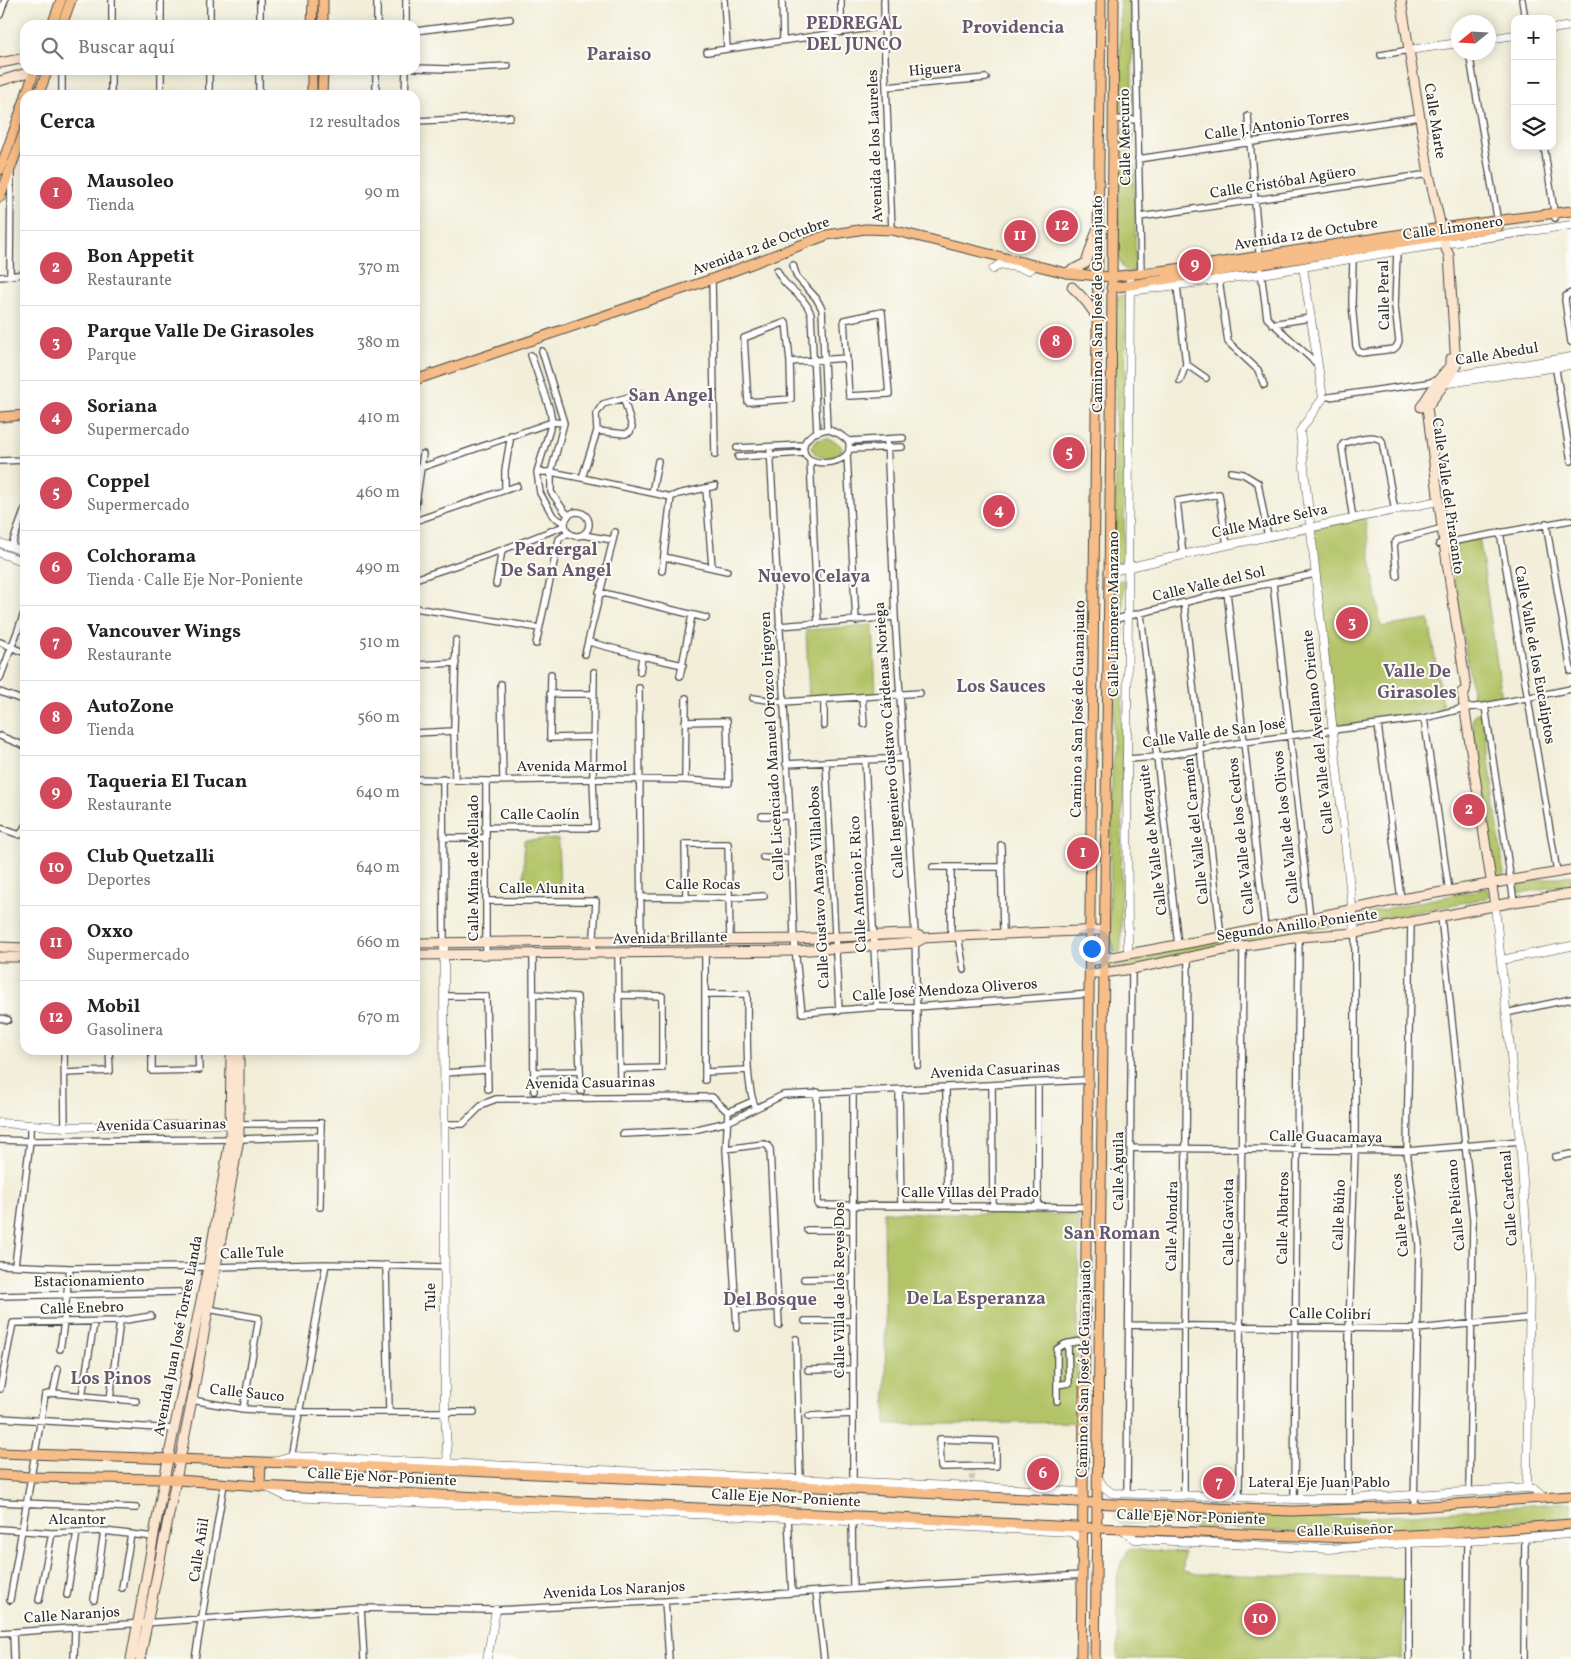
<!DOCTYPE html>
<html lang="es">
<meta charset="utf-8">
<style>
body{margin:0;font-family:Vollkorn,serif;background:#f6f6f6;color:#222}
.controls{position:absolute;right:15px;top:15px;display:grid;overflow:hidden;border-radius:10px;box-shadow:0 2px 12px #0003}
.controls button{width:45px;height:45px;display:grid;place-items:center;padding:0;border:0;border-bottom:1px solid #e0e0e0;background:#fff;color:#222;font:25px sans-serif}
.compass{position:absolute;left:1451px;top:15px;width:45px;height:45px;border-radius:50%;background:#fff;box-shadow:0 2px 12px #0003;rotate:252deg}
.you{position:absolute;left:1091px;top:948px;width:18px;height:18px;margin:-12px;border:4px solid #fff;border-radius:50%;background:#1a73e8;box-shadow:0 0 0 8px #1a73e833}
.badge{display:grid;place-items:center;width:32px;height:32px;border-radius:50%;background:#d1495b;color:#fff;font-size:16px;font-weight:700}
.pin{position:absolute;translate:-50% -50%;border:2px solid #fff;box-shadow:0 1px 5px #0006}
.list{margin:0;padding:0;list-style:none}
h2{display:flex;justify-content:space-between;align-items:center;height:65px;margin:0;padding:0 20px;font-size:21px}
h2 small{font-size:16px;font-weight:400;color:#767676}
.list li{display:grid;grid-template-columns:32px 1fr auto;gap:15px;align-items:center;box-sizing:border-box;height:75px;padding:0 20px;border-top:1px solid #e0e0e0}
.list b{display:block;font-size:19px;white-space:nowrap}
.list p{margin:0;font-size:16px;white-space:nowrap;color:#767676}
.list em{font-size:16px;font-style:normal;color:#767676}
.icon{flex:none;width:28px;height:28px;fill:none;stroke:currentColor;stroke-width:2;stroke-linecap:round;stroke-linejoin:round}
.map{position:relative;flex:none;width:1571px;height:1659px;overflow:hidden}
.search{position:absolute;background:#fff;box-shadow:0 2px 12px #0003;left:20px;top:20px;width:400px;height:55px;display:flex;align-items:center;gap:12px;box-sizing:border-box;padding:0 18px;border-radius:15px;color:#767676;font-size:19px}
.panel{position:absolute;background:#fff;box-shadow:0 2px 12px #0003;left:20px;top:90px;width:400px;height:965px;border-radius:15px}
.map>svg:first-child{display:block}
.green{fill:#b3c467;stroke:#6f7849}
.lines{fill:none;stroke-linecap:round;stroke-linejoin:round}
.minor-tunnel{stroke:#cac7b6;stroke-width:5.5;stroke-dasharray:5.5 3;stroke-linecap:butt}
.minor-casing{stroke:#494845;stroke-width:8}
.tertiary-casing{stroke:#494845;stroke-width:9}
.secondary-casing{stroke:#494845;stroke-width:11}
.primary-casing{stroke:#494845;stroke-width:11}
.minor{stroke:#fff;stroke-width:5.5}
.tertiary{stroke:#fff;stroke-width:8}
.secondary{stroke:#fce5cf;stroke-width:9}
.primary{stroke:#f7bd88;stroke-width:9}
.labels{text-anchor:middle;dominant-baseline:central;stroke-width:4;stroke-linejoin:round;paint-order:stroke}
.street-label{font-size:15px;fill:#2b2b2b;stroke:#fdfcf7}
.quarter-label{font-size:18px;font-weight:bold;fill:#68586f;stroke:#fdfcf7}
</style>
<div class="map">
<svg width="1571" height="1659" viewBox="0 0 1571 1659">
<rect width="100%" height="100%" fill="#fdfcf7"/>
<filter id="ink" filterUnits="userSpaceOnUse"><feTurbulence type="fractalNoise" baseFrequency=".02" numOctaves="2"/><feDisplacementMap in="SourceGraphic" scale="10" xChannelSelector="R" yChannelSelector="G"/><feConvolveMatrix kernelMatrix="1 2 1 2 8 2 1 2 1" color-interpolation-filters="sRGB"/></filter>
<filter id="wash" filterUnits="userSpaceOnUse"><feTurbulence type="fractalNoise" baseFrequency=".0096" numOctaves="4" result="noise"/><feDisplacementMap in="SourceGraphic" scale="20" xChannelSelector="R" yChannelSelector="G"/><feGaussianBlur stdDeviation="1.12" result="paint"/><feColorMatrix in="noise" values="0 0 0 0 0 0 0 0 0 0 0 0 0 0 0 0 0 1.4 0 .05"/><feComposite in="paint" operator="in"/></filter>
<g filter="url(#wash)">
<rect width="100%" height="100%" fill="#f2eed9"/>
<path class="green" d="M1120,0H1132V111L1130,115H1123L1120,112Z
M1123,127H1128L1133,131L1136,271L1129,272L1123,268L1118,256L1120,130Z
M1122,295L1126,296L1124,566L1121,568L1117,565L1115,558L1116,298Z
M825,438L835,441L841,446L842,450L836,457C826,460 815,458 811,447L817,440Z
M1365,518L1381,627L1429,620L1443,709L1336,728L1312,529Z
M1479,536L1502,699L1474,703L1448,543Z
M1120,580L1124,581L1123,614L1121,615L1115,612V585Z
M873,625L876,696L809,699L806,630Z
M1121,627L1123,628L1121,948L1120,952H1114L1109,948V941L1115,633L1117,628Z
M1476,713L1482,715L1484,722L1504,874L1502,878L1495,879L1472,722L1474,715Z
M558,839L560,889L524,890V840Z
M1571,875V884L1520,893L1517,890L1518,883Z
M1487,888L1489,896L1486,898L1362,923L1359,922L1357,919L1361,914Z
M1349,914V922L1345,923L1124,969H1109V961Z
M884,1212L1079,1215L1077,1422L886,1425Z
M1571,1502V1518L1367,1531L1313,1533L1118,1523L1114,1519L1115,1514L1120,1513L1198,1516L1219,1513L1322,1518H1361Z
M1129,1549L1184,1552L1183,1571L1197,1574L1404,1579L1402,1659H1118L1117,1577L1122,1561Z"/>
</g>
<g filter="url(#ink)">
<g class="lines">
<path class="minor-tunnel" d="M972,1466V1480"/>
<g class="minor-casing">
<path id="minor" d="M161,0V25
M724,0L727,48
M782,0L783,40
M841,0V32
M884,0L885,59L892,230
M1135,0L1141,274
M1522,0L1525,19
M0,15L5,0
M112,25V0
M210,25V0
M260,25V0
M377,25V0
M406,25V0
M415,31L510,19
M707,52L884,26
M1469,52L1498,223
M1381,55L1409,50
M415,68L447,69L508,66
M376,70V95
M886,87L986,78
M62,95V70
M111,95V70
M161,95V70
M209,95V70
M259,95V70
M405,95L406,70
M1248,116L1260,264L1267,318L1316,363
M1113,119L1138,120
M415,121L510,117
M1544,146L1555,218
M1138,159L1420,117
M1140,217L1429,174
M1353,258L1352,304L1356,346L1358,351L1362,353L1394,349L1397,346L1399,341L1395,307L1397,251
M793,265L797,277L816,298L822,309L827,429
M777,270C785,290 803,292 811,314L817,432
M10,276L11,173
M0,277L25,274
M712,279L715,455
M1219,280L1228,342L1258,370L1264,385
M1177,286L1186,364L1180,381
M1571,293L1566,296L1565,300L1571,342
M882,312L889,394L849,396L844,320Z
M786,322L790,362L791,399L748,402L744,338Z
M1272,324L1310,318
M542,351L564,423L551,472V492L565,512L569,515
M531,355L550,410L552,422L537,472L540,493L553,516L564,523
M790,362L847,358
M1186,364L1206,378
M1555,364L1571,461
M1329,397L1427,383L1439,379
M827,429L839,434L849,441C849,445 850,449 848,453C841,463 821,465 811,460C801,455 802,443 809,437C814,432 821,431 827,429Z
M597,431L625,434L630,432L632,427L624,399
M887,440L895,617L915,934L918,1065
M849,441L903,438
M770,447L790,816L794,939L802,1013L877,1007H916L1090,994
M737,448L803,445
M849,449L902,447
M847,455L856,621
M738,457L803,453
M810,460L818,624
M0,461L25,460
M420,468L552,422L564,423
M537,472H551L582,478L671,497L678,494L715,486
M1231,472L1243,474L1258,483L1268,537
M582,478L597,431L596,414L603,404L643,393
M706,488L712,567
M505,489V470L511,435
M652,493L658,461
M415,510L423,454
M565 524a12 12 0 1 1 24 0a12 12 0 1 1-24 0Z
M1353,519L1342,447L1343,444C1353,440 1373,433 1382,441L1395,511
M415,521L517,486
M1546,523L1571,671
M1500,532L1557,872
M583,535L613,540
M1439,544L1571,520
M11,547L25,509
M1183,555L1177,501L1219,494L1227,545
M664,557L727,571
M662,571L671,497
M1397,576L1394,545L1397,540L1443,528
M415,579L502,550L564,526
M1273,583L1310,918
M496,584L502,550
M599,592L706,618
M1227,592L1265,928
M1184,603L1221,937
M415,608L539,628
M1141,614L1178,945
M1108,621L1227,592L1315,574
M779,626L895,617
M0,642L25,653
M589,642L642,656L683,665
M536,644L559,539L568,533
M585,654L615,532
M415,665L456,663
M640,672L642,656
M551,674L550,738L594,737
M680,676L692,615
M0,678L25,611
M501,684L503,780
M639,688L641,940
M0,692L25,701
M550,694H593
M862,697L864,724
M753,698L783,702L920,693
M824,699V726
M1485,706L1514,902
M1424,718L1449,891
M1378,725L1401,899
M415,733L454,731
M0,736L25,746
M1127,759L1157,757L1244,742L1424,718L1465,708L1485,706L1571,689
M865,760L877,1007
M826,762L839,1011
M786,764L904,758
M415,779L486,781L593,779L685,780L729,783L727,721L685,722
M443,779L444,943
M455,780L454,731L456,640
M685,780L686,698
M486,781V954
M762,816H790
M485,827L595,828L593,779L594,672
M0,828L20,835L25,826
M443,838H485
M1001,845L1003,933
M763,857L791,859
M933,867H1002
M641,897L729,898L764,896
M686,898L685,844H728L730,940
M487,901H596L593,954
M1441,916L1473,1220L1469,1492
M1411,921L1407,1151L1419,1245L1414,1507
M958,936L964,970
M951,937V867
M705,951V1080
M533,954L534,1091
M618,954L620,1079
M533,994L577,997L581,1091
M705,994H747C748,1022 744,1085 756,1108
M619,995L662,996V1068L620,1069
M444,996H486L488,1089
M1506,1013L1571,999
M0,1018L8,1020
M64,1050L65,1127
M152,1050V1071L199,1070L198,1050
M534,1072L580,1071
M706,1072L748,1070
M65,1073L110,1071L109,1050
M444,1073L487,1070
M1038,1083V1206
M992,1085L993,1206
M946,1088L947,1206
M899,1090L901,1205
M817,1092L818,1205L1087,1207
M728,1112L753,1101
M240,1124L321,1123L320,1207
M445,1124H463L483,1104L496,1099L712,1097L728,1112L726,1149L737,1328
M623,1134L689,1131L728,1122L783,1095L1088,1080
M0,1140L30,1141L239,1139L322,1136
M1131,1148L1407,1151L1520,1141
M726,1149L763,1144L767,1145L770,1149L779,1325
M1555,1157L1571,1154
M807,1230H853
M0,1265L70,1268L215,1267L326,1264L445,1267
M15,1265L30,1141V1125
M386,1265L389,1412
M804,1279L853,1278
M0,1296L179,1292
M208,1309L259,1318L243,1409
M736,1310L779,1307
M805,1321H853
M1129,1325L1417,1329L1529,1318
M796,1339L800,1479
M60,1349C65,1322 66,1295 70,1268
M808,1370L853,1369
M1057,1385L1069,1383L1068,1343
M0,1389L13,1323L120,1321L151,1316
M53,1393L58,1369
M82,1396L94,1323
M110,1399L120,1321
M192,1400L243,1409L299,1412H474
M1057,1401V1349L1065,1344L1085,1340
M809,1416L853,1414
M0,1418L175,1429
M940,1439L996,1441V1466L941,1467Z
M291,1458L326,1264
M853,1484V1091
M1127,1493L1132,969
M1184,1495V1326L1188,957
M1239,1497L1243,946
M1294,1499L1299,937
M1349,1499V1328L1355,1151V933
M0,1502L136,1508
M788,1518L792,1593
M852,1522L853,1588
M0,1529L52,1533L104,1531L154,1537
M1409,1539V1659
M122,1588L131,1534
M816,1592L824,1659
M67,1595L77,1532
M10,1600L45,1395L53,1393L136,1401
M39,1600L52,1533
M94,1600L104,1531
M665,1601L669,1659
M361,1608L364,1659
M13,1632L14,1659
M0,1633L361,1608L496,1610L665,1601L1082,1575
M74,1659L75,1627
M195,1659L224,1484
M1467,1659L1468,1541
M1524,1659L1525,1537"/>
</g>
<g class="tertiary-casing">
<path id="tertiary" d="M1552,29L1571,26
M1488,39L1515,35
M1409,50L1458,43
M1303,267L1323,398L1300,431L1355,933
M993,269L1000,264L1029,270L1036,265
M1131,291L1262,274L1397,251L1571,225
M1447,377L1571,357
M1442,384L1571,365
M0,543L25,552
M0,553L25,562
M1108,572L1227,545L1438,501
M1495,906L1520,1141L1530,1279L1527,1488
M444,943L445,1413L448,1466
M1128,954L1127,759L1130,275
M1501,960L1571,946
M0,1123L65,1127L235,1124
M274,1461L291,1456L1083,1492
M1097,1477L1104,1487L1112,1493L1294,1499H1349L1527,1488L1534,1489L1544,1498
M267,1487L287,1497L788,1518L1071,1532L1083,1540
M1122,1529L1135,1539L1329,1549L1409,1543L1468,1541L1571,1534
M487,1659L496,1610"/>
</g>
<g class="secondary-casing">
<path id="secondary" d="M1401,0L1429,174L1446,249L1449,255L1456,366L1445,383L1427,407L1444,543L1466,687L1464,695
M0,63L25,58
M0,81L36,70
M1066,273L1086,263L1097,230
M1072,287C1083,297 1091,306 1098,320
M1421,407L1439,379L1450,366V359
M1462,692L1495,906
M415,943L794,939L905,934H915L924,938
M0,947L25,948
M415,955L795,951L915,943L924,938L958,936L1104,930
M0,957H25
M1090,961L1221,937L1401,899L1571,870
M1090,973H1103L1132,969L1243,946L1299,937L1355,933L1514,902L1571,894
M131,1659L168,1459L208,1267L230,1139L231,1050
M140,1659L192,1400L239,1139V1050"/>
</g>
<g class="primary-casing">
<path id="primary" d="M52,25L61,0
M62,25L71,0
M312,25L313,0
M323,25V0
M312,70V95
M26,95L35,70
M38,95L48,70
M322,95L323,70
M0,170L25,99
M0,197L25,129
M1111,288L1498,227
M415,380L712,279L827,235L865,229L892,230L1066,273L1111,277L1191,267L1441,228L1571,211
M0,417L25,415
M0,1453L290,1463L800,1486L1112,1504L1292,1511L1414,1507L1571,1496
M0,1475L31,1477L164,1479L260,1486L1097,1528L1347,1538L1452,1533L1571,1524
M260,1486L261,1462
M1081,1659L1101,0
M1095,1659L1111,422L1114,0"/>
</g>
<use href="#minor" class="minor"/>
<use href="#tertiary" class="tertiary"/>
<use href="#secondary" class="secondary"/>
<use href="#primary" class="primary"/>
</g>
</g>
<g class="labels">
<g class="street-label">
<text transform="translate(935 70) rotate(-5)">Higuera</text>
<text transform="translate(1434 121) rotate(81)">Calle Marte</text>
<text transform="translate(1277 126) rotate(-8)">Calle J. Antonio Torres</text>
<text transform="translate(1126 137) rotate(-91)">Calle Mercurio</text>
<text transform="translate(876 146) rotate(-92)">Avenida de los Laureles</text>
<text transform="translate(1283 183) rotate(-9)">Calle Cristóbal Agüero</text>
<text transform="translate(1453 229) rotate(-8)">Calle Limonero</text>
<text transform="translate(1306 235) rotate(-9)">Avenida 12 de Octubre</text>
<text transform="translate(761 247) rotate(-20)">Avenida 12 de Octubre</text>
<text transform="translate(1385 295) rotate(-91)">Calle Peral</text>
<text transform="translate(1098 304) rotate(-90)">Camino a San José de Guanajuato</text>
<text transform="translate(1497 355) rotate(-9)">Calle Abedul</text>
<text transform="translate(1447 496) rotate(82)">Calle Valle del Piracanto</text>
<text transform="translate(1270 522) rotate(-12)">Calle Madre Selva</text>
<text transform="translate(1209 585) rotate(-13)">Calle Valle del Sol</text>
<text transform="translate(1114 614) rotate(-90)">Calle Limonero Manzano</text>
<text transform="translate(1534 655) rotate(80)">Calle Valle de los Eucaliptos</text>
<text transform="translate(1079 709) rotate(-89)">Camino a San José de Guanajuato</text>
<text transform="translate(1319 732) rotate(-96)">Calle Valle del Avellano Oriente</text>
<text transform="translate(1214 734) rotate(-8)">Calle Valle de San José</text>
<text transform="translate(890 740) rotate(-94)">Calle Ingeniero Gustavo Cárdenas Noriega</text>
<text transform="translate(773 746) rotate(-93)">Calle Licenciado Manuel Orozco Irigoyen</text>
<text x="572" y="767">Avenida Marmol</text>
<text x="540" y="815">Calle Caolín</text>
<text transform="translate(1287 827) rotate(-96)">Calle Valle de los Olivos</text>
<text transform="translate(1197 831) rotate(-96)">Calle Valle del Carmén</text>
<text transform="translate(1242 836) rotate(-96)">Calle Valle de los Cedros</text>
<text transform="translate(1154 840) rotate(-97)">Calle Valle de Mezquite</text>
<text transform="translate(474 868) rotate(-90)">Calle Mina de Mellado</text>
<text transform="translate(859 884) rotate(-93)">Calle Antonio F. Rico</text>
<text x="703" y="885">Calle Rocas</text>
<text transform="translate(820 887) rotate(-93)">Calle Gustavo Anaya Villalobos</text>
<text x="542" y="889">Calle Alunita</text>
<text transform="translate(1297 926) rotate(-8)">Segundo Anillo Poniente</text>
<text transform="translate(670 939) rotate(-1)">Avenida Brillante</text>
<text transform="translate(945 991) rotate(-4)">Calle José Mendoza Oliveros</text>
<text transform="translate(995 1071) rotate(-3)">Avenida Casuarinas</text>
<text transform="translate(590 1084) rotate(-1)">Avenida Casuarinas</text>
<text transform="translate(161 1126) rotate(-1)">Avenida Casuarinas</text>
<text transform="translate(1326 1138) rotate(1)">Calle Guacamaya</text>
<text transform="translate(1119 1171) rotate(-90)">Calle Águila</text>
<text x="970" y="1193">Calle Villas del Prado</text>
<text transform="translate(1510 1198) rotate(-94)">Calle Cardenal</text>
<text transform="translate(1457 1205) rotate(-95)">Calle Pelícano</text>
<text transform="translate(1340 1215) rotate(-88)">Calle Búho</text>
<text transform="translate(1401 1215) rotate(-95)">Calle Pericos</text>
<text transform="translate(1284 1218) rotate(-89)">Calle Albatros</text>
<text transform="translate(1229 1222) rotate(-90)">Calle Gaviota</text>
<text transform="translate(1173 1226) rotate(-89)">Calle Alondra</text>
<text transform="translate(252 1254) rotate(-2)">Calle Tule</text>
<text transform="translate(89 1282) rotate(-1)">Estacionamiento</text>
<text transform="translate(840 1290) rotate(-90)">Calle Villa de los Reyes Dos</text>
<text transform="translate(431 1297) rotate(-90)">Tule</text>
<text transform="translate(82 1309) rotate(-2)">Calle Enebro</text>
<text transform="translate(1330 1315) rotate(1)">Calle Colibrí</text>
<text transform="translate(179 1336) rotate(-79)">Avenida Juan José Torres Landa</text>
<text transform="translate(1085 1369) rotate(-89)">Camino a San José de Guanajuato</text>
<text transform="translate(247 1394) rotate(6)">Calle Sauco</text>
<text transform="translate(382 1478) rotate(3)">Calle Eje Nor-Poniente</text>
<text x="1319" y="1483">Lateral Eje Juan Pablo</text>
<text transform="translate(786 1499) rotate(3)">Calle Eje Nor-Poniente</text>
<text transform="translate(1191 1518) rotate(2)">Calle Eje Nor-Poniente</text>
<text x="77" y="1520">Alcantor</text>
<text transform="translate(1345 1531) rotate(-2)">Calle Ruiseñor</text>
<text transform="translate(200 1550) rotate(-81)">Calle Añil</text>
<text transform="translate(614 1591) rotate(-3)">Avenida Los Naranjos</text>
<text transform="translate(72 1616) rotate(-4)">Calle Naranjos</text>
</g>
<g class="quarter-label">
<text x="854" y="24">PEDREGAL<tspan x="854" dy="21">DEL JUNCO</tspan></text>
<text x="1013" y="28">Providencia</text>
<text x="619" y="55">Paraiso</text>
<text x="671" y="396">San Angel</text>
<text x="556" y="550">Pedrergal<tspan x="556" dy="21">De San Angel</tspan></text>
<text x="814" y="577">Nuevo Celaya</text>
<text x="1417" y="672">Valle De<tspan x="1417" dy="21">Girasoles</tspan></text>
<text x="1001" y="687">Los Sauces</text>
<text x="1112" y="1234">San Roman</text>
<text x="976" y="1299">De La Esperanza</text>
<text x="770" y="1300">Del Bosque</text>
<text x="111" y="1379">Los Pinos</text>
</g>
</g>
</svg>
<div class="controls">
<button>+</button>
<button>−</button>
<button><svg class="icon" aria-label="layers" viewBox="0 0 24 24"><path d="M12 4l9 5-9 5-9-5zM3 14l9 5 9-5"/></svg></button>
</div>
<svg class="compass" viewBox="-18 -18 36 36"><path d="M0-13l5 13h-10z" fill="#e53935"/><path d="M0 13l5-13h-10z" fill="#767676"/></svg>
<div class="you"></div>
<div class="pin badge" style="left:1083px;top:853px">1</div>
<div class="pin badge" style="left:1469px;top:810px">2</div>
<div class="pin badge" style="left:1352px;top:623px">3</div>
<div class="pin badge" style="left:999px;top:511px">4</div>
<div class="pin badge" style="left:1069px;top:453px">5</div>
<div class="pin badge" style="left:1043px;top:1474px">6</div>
<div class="pin badge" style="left:1219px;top:1483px">7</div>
<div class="pin badge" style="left:1056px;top:342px">8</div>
<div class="pin badge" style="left:1195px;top:265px">9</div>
<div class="pin badge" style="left:1260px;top:1619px">10</div>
<div class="pin badge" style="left:1020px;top:236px">11</div>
<div class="pin badge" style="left:1062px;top:226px">12</div>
<div class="search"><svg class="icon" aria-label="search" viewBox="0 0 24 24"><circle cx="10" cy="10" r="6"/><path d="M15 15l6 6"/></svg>Buscar aquí</div>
<section class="panel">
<h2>Cerca<small>12 resultados</small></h2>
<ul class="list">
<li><span class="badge">1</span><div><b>Mausoleo</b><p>Tienda</p></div><em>90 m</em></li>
<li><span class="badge">2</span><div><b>Bon Appetit</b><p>Restaurante</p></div><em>370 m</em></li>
<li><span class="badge">3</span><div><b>Parque Valle De Girasoles</b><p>Parque</p></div><em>380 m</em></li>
<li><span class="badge">4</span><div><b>Soriana</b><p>Supermercado</p></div><em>410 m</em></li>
<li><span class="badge">5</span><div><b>Coppel</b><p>Supermercado</p></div><em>460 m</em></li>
<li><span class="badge">6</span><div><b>Colchorama</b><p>Tienda · Calle Eje Nor-Poniente</p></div><em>490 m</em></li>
<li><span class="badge">7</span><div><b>Vancouver Wings</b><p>Restaurante</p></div><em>510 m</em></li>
<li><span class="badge">8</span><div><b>AutoZone</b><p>Tienda</p></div><em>560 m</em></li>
<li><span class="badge">9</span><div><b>Taqueria El Tucan</b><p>Restaurante</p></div><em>640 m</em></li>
<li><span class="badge">10</span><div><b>Club Quetzalli</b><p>Deportes</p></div><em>640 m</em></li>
<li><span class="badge">11</span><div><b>Oxxo</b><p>Supermercado</p></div><em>660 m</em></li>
<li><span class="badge">12</span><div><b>Mobil</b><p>Gasolinera</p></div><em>670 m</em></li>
</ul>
</section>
</div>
